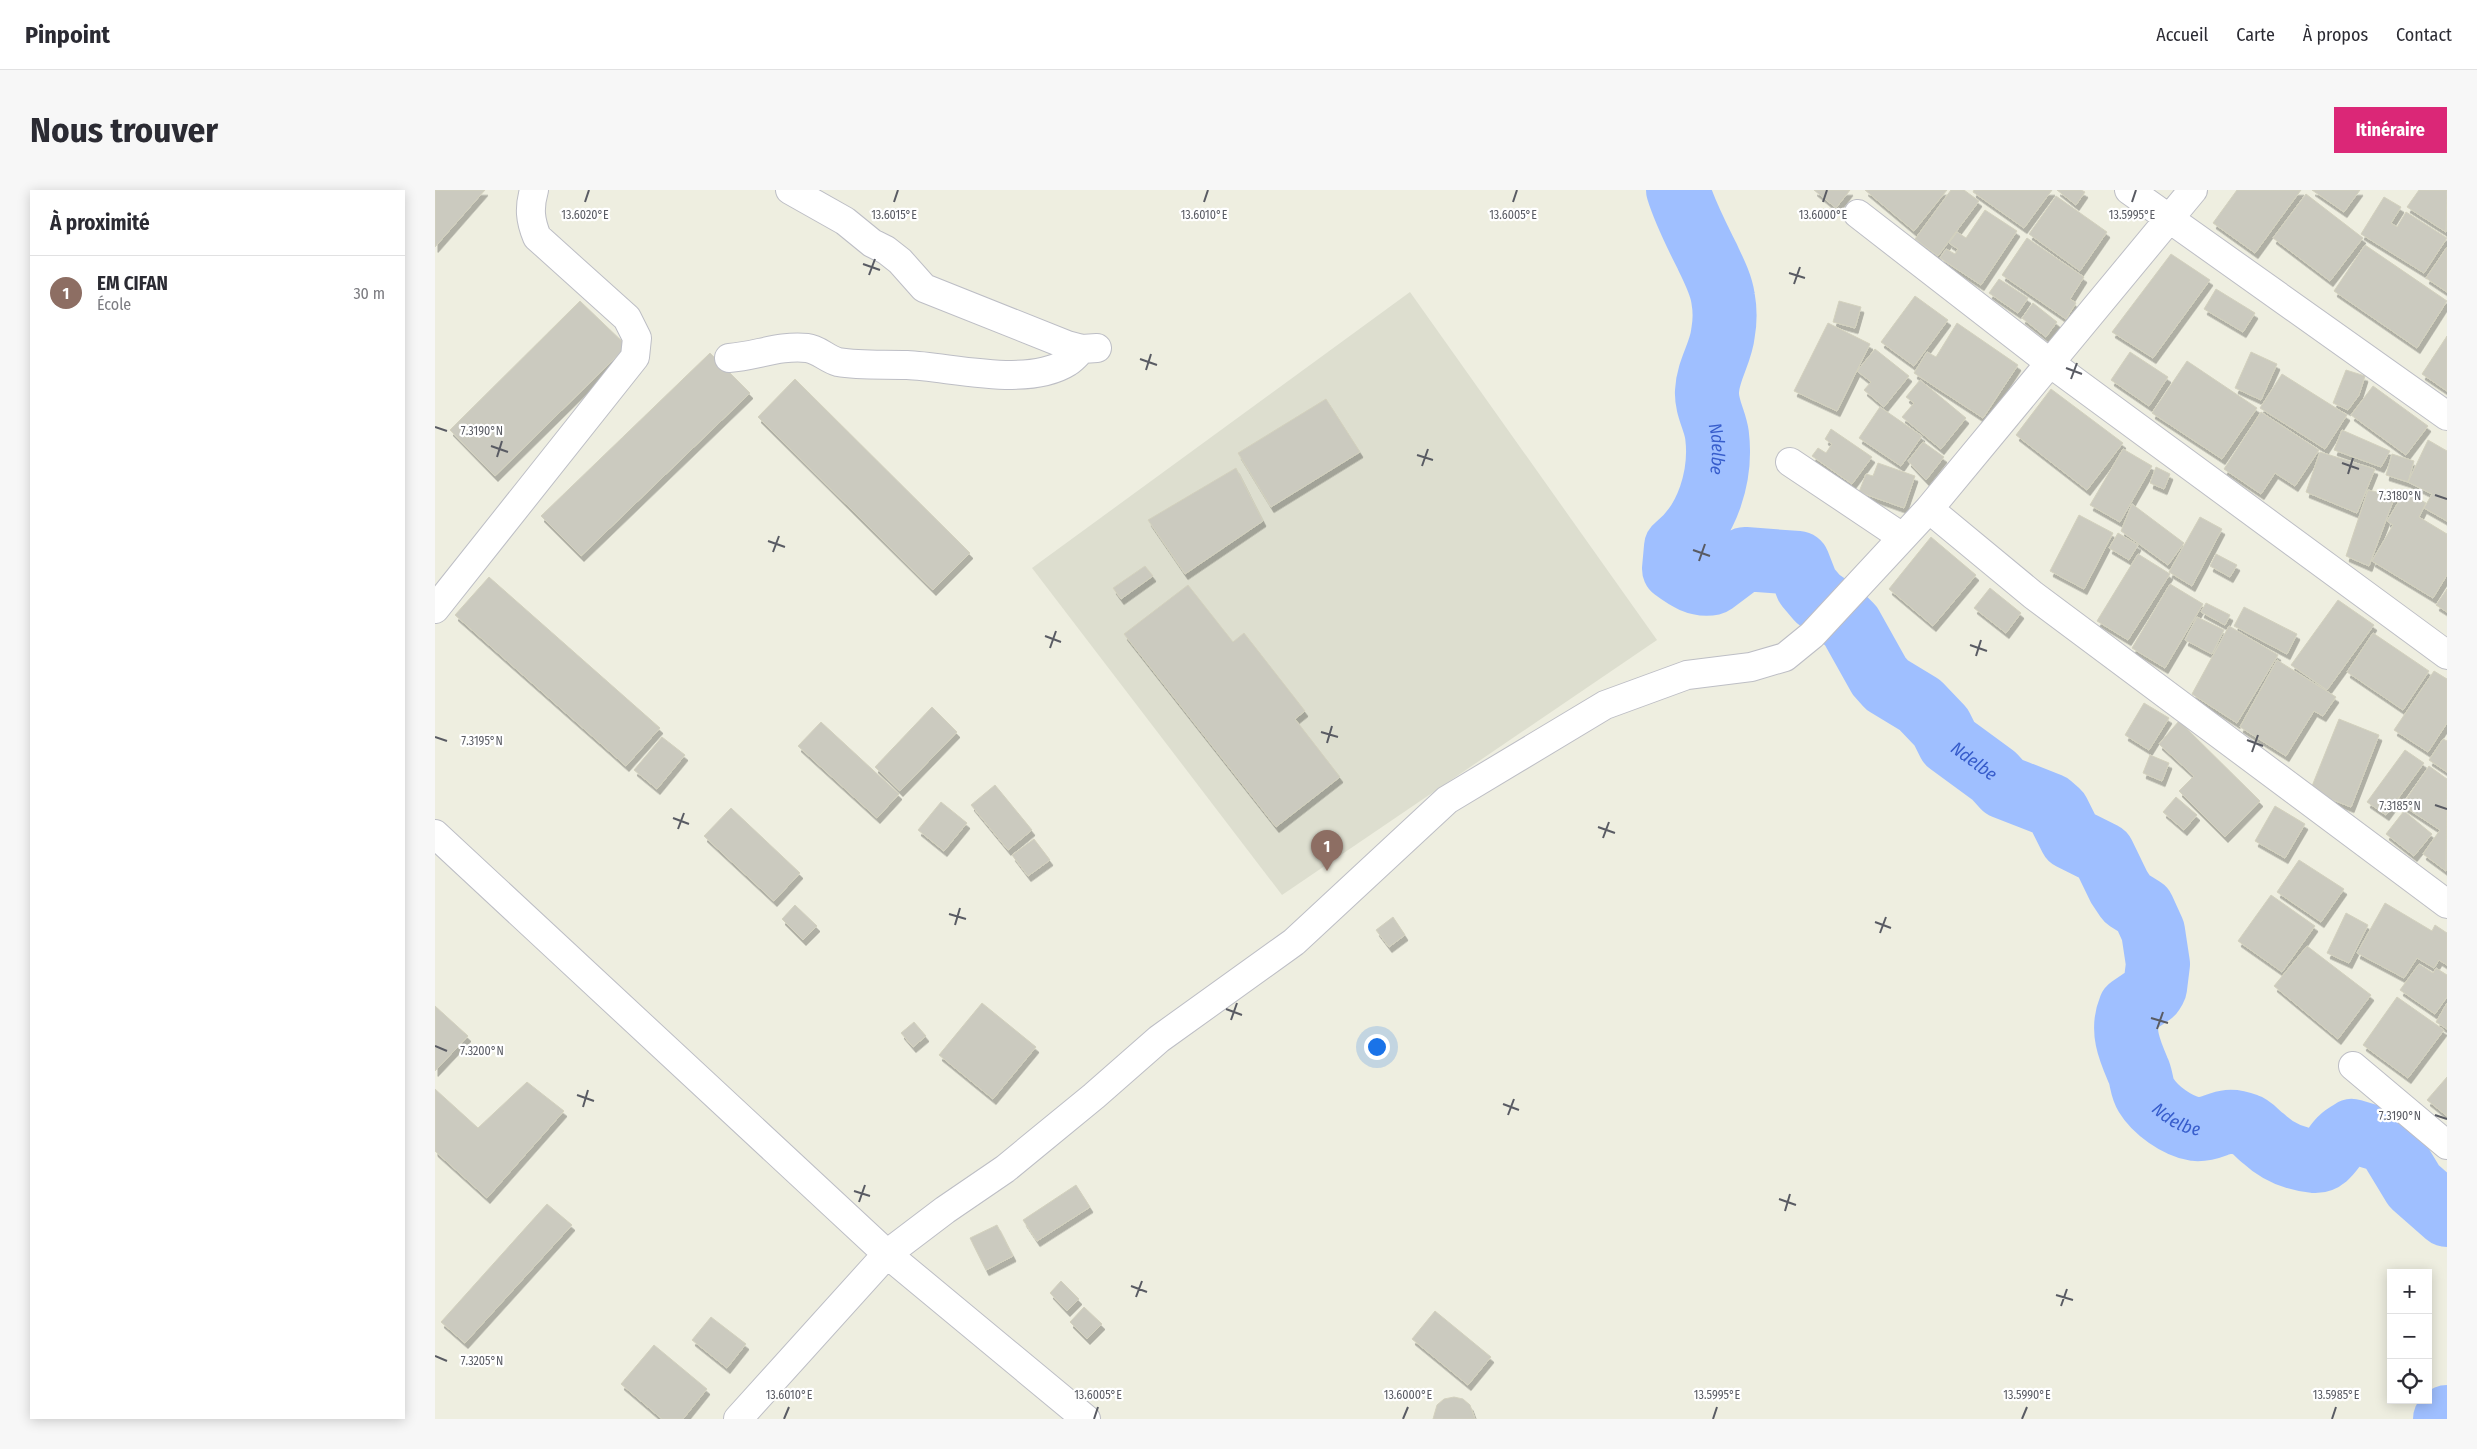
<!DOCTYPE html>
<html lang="fr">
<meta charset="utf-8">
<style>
body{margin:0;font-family:"Fira Sans Condensed",sans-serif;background:#f7f7f7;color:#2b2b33}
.controls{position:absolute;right:15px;bottom:15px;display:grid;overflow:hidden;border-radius:0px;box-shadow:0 2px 12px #0003}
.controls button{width:45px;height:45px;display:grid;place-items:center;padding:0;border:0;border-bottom:1px solid #e1e1e2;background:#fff;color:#2b2b33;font:25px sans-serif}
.you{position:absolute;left:941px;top:856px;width:18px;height:18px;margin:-12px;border:4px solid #fff;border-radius:50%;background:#1a73e8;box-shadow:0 0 0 8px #1a73e833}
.badge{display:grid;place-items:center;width:32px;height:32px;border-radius:50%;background:#db2777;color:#fff;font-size:16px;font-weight:700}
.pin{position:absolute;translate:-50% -41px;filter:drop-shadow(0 1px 2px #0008)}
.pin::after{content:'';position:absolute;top:26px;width:18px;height:15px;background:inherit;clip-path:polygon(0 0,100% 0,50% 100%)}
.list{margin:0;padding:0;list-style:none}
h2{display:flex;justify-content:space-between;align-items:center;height:65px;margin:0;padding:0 20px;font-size:21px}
h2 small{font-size:16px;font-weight:400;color:#7c7c81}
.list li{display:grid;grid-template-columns:32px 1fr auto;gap:15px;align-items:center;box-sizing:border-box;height:75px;padding:0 20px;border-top:1px solid #e1e1e2}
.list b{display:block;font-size:19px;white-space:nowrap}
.list p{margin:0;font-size:16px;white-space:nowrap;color:#7c7c81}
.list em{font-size:16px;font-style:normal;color:#7c7c81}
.icon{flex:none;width:28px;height:28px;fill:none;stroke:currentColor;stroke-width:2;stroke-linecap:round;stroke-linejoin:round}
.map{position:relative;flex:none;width:2012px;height:1229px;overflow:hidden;border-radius:0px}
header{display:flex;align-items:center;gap:30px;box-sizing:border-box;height:70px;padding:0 25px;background:#fff;border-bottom:1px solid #e1e1e2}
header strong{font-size:24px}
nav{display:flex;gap:28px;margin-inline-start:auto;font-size:18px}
.intro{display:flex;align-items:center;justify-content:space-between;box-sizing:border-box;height:120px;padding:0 30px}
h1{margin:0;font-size:35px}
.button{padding:12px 22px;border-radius:0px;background:#db2777;color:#fff;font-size:18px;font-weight:700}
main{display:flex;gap:30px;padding:0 30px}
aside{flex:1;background:#fff;border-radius:0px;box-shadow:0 2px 12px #0003}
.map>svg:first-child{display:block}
.education{fill:#dddecf}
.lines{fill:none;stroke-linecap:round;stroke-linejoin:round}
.river{stroke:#9fbfff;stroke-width:64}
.building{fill:#cbcabf;stroke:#d3d1be;filter:url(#shadow)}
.street-casing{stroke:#bdbec5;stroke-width:30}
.street{stroke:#fff;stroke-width:28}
.ticks{fill:none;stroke:#595b63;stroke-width:2}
.labels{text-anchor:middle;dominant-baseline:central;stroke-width:4.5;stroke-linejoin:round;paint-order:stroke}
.water-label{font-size:18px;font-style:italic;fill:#375dcc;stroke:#fff}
.ticks-label{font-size:12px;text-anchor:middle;fill:#595b63;stroke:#fff;stroke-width:4.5;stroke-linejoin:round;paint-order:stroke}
</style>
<header>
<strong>Pinpoint</strong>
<nav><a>Accueil</a><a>Carte</a><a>À propos</a><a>Contact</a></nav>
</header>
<div class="intro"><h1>Nous trouver</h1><a class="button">Itinéraire</a></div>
<main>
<aside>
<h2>À proximité<small></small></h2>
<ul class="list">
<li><span class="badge" style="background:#8d6e63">1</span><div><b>EM CIFAN</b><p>École</p></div><em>30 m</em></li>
</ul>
</aside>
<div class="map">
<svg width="2012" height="1229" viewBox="0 0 2012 1229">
<defs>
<filter id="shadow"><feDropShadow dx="3" dy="5.5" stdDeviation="0" flood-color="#0004"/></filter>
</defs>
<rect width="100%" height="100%" fill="#eeeee0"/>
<path class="education" d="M975,102L1222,450L847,705L597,378Z"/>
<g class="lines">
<g class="river">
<path id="s1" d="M1243,0C1250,23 1261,44 1272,66C1278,79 1286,94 1288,108C1290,119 1290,132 1288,143C1286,163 1273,180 1272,201C1271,217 1280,230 1282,245C1287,285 1273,332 1241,357L1239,379C1251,388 1263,396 1278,393L1310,369L1363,373L1372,396L1383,409L1402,422L1416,436L1444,486L1452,495L1485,515L1506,537L1514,553L1559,586L1569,597L1615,615L1623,622L1636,648L1668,664L1684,697L1692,709L1708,719L1718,741L1723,774L1720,798L1717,803L1695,818C1686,840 1694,859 1703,880C1707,888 1706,897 1711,905C1720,920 1742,936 1760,939C1781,941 1786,925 1811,935C1818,937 1823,945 1829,949C1844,963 1860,969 1879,971C1892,972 1898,957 1905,950C1908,946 1913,944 1917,941L1947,950L1956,958L1979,996L2012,1025"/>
<path d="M2010,1229L2012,1227"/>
</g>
</g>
<path class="building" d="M0,0H50L0,57Z
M1379,0H1415L1401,18Z
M1430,0H1512L1479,41Z
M1516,0H1529L1544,11L1503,66L1480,49Z
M1539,0H1617L1589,38L1538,2Z
M1622,0H1646L1650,2L1641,15Z
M1802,0H1866L1820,63L1778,33Z
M1877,0H1925L1909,22Z
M1984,0H2012L2011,42L1972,17Z
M1871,4L1928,48L1895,91L1838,48Z
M1621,6L1672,42L1645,81L1594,44Z
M1949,7L1966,17L1956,33L1962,37L1971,22L2012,48L1989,83L1926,44Z
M1550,20L1582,41L1546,95L1505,68L1511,59L1520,64L1523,59L1514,53L1522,42L1531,48Z
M1592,48L1649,87L1635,109L1641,113L1631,129L1567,85Z
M1930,55L2012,111L1982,158L1899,101Z
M2012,57V102L1991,88Z
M1736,64L1775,90L1718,168L1677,142Z
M1564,89L1593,108L1583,123L1554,103Z
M1781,99L1820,123L1808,142L1769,119Z
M1480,106L1513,130L1479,176L1446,152Z
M145,111L192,156L60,286L15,240Z
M1404,111L1426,117L1420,138L1398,132Z
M1598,113L1622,132L1611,147L1587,128Z
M1393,133L1435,154L1402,221L1359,201Z
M1522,133L1583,175L1548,228L1479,183L1492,162L1501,167Z
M2012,146V201L1987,184Z
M1440,159L1474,186L1449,217L1429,200L1436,192L1422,181Z
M1695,162L1733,187L1714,216L1676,190Z
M1816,162L1842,174L1826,210L1800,198Z
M275,163L315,203L146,366L106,326Z
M1752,171L1822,218L1787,269L1717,223Z
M1911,180L1930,186L1924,205L1913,220L1898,213Z
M1847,184L1912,225L1890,259L1825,218Z
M360,189L535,363L498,400L323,227Z
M1485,190L1531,228L1506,259L1467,227L1479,213L1471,207Z
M1938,196L1993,236L1971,265L1916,225Z
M1616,199L1688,253L1652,300L1581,245Z
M891,209L925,262L836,317L803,263Z
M1445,217L1487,246L1466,276L1424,248Z
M1826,222L1884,260L1860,296L1840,283L1826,304L1789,279Z
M1396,239L1437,267L1417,294L1377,266L1383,258L1391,263L1397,254L1390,249Z
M1907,240L1955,261L1946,277L1899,260Z
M1993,250L2012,261V331L1989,318L1997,304L1973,292Z
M1488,252L1509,267L1491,290L1473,271Z
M1688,259L1717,276L1685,332L1655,315Z
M1885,262L1940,279L1922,323L1871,302Z
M1957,264L1979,271L1973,292L1951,285Z
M1443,273L1480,286L1469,318L1424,302L1431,284L1438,286Z
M1721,277L1735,284L1729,299L1715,293Z
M801,278L828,331L750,384L713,330Z
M1933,300L1960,306L1934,376L1911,366Z
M1970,301L1991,313L1984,327L2012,344V385L1998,408L1937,371L1958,335L1952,331Z
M1697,314L1749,353L1733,375L1686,341Z
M1644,325L1678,343L1649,399L1615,381Z
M1765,327L1787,339L1757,396L1734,382Z
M1683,343L1703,355L1694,370L1674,358Z
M1496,347L1541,385L1498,436L1454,399Z
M1703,364L1735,384L1693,450L1662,431Z
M1781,364L1802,375L1795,387L1775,376Z
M710,376L718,386L686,409L678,398Z
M54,387L225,538L191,576L20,425Z
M1735,394L1768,414L1730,478L1697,458Z
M753,395L798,452L809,443L870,521L860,529L905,587L841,637L689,444Z
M1555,398L1586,423L1571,443L1539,418Z
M2012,399V422L2001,415Z
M1903,410L1939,435L1892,500L1856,475Z
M1771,413L1795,425L1790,435L1766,422Z
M1809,417L1862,444L1852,464L1799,436Z
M1762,427L1789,440L1777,464L1750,450Z
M1794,436L1843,465L1802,533L1757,504Z
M1938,443L1994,481L1968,520L1912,482Z
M1842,470L1901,507L1888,526L1879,521L1851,566L1805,537Z
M1999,481L2012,489V533L1993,562L1959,540Z
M1709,513L1734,528L1714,560L1690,545Z
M497,517L522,542L465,601L440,577Z
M1904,529L1944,545L1916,617L1875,601Z
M1744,531L1825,611L1790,647L1744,601L1759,586L1724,554Z
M386,532L464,604L442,628L363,556Z
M227,547L250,565L222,599L199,580Z
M2008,549L2012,551V582L1994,570Z
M1970,560L1989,573L1951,625L1932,612Z
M1715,565L1734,573L1727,591L1708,583Z
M1994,576L2012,589L2011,681L1988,664L2005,640L1967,615Z
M560,595L597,640L573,660L536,615Z
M1741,607L1762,625L1749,640L1728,622Z
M506,612L532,633L509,661L483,640Z
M1840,616L1870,634L1850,668L1820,651Z
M296,618L365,683L339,711L269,646Z
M1969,621L1997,644L1979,666L1951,644Z
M599,649L615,670L593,686L577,665Z
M1864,670L1909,699L1886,732L1842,702Z
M1836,705L1880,736L1847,782L1803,751Z
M1950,713L1997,741L2000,735L2012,743V775L2004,770L1999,778L1982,768L1969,788L1922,763Z
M360,715L382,736L368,750L347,729Z
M1911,723L1933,735L1914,773L1892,763Z
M958,727L970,745L954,757L941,740Z
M1872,756L1936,805L1903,849L1839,796Z
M1984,774L1998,783L2001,778L2012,785V807L2000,824L1965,800Z
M1962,807L2009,840L1973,888L1928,855Z
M547,813L601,857L558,909L504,865Z
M2012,813V839L2001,832Z
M0,816L33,846L0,881Z
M479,832L491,846L478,857L466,843Z
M2012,887V926L1992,910Z
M92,892L129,921L52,1008L0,961V899L43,938Z
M641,995L655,1017L602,1051L588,1030Z
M112,1014L137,1035L30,1153L6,1132Z
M562,1035L578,1066L551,1080L535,1048Z
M626,1091L644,1109L632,1121L615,1103Z
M649,1117L667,1134L652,1149L635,1132Z
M1000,1121L1056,1167L1033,1195L977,1149Z
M276,1127L311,1154L292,1178L257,1150Z
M219,1155L272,1199L248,1229H227L186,1194Z
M1019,1207L1028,1209L1035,1215L1040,1229H998L1002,1215L1009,1209Z"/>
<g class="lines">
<g class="street-casing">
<path id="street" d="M355,0L410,31L437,53L451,60L465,71L489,98L632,155L647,159L662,158
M1694,0L2012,226
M1423,24L1615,173L2012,465
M294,168C321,166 345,155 372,158C383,159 392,169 403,172C426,176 449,174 472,175C517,177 592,198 633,172C638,169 643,163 647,159
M1355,272L1467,347
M1494,319L1598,405L2012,714
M0,419L200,167L202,148L192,128L102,47C95,30 94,18 99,0
M0,644L452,1064L651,1229
M1918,876L2012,955
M303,1229L452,1064L510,1020L570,979L659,906L724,849L859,752L1012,610L1170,515L1252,485L1316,477L1350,467L1377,445L1494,319L1758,0"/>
</g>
<use href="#street" class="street"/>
</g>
<path class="ticks" d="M150,12L154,0M459,12L463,0M769,12L773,0M1078,12L1082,0M1388,12L1392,0M1697,12L1701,0M428,74L445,80M1354,83L1370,88M434,85L440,69M1359,94L1365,77M705,169L722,175M1631,178L1647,184M711,180L716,164M1636,189L1642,173M0,237L12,241M56,256L73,262M982,265L998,270M62,267L67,251M1907,273L1924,279M987,276L993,259M1913,284L1918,268M2000,305L2012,309M333,351L350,357M1258,360L1275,366M338,362L344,346M1264,371L1270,354M610,446L626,452M1535,455L1552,461M615,458L621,441M1541,466L1546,450M886,542L903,547M0,547L12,551M1812,550L1828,556M892,553L897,536M1817,562L1823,545M2000,615L2012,619M238,628L254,634M1163,637L1180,643M243,639L249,623M1168,648L1174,632M514,724L531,729M1440,732L1456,738M520,735L525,718M1445,743L1451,727M791,819L807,825M1716,828L1733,833M796,830L802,813M1722,839L1728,822M0,856L12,861M142,905L159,911M1068,914L1084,920M148,917L153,900M1073,925L1079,909M2000,925L2012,929M419,1001L435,1006M1344,1009L1361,1015M424,1012L430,995M1350,1021L1355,1004M696,1096L712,1102M1621,1105L1638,1110M701,1107L707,1091M1626,1116L1632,1099M0,1166L12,1171M349,1229L354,1217M659,1229L663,1217M968,1229L973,1217M1278,1229L1282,1217M1587,1229L1592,1217M1897,1229L1901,1217"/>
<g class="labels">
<g class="water-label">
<text stroke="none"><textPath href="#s1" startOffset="272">Ndelbe</textPath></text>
<text stroke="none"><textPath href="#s1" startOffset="812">Ndelbe</textPath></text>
<text stroke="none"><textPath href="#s1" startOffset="1292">Ndelbe</textPath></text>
</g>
</g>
<g class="ticks-label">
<text x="459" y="29">13.6015°E</text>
<text x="769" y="29">13.6010°E</text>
<text x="1078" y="29">13.6005°E</text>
<text x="1388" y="29">13.6000°E</text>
<text x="1697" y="29">13.5995°E</text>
<text x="150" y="29">13.6020°E</text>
<text x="47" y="245">7.3190°N</text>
<text x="1965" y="310">7.3180°N</text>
<text x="47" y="555">7.3195°N</text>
<text x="1965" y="620">7.3185°N</text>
<text x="47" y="865">7.3200°N</text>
<text x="1965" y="930">7.3190°N</text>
<text x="47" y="1175">7.3205°N</text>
<text x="354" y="1209">13.6010°E</text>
<text x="663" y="1209">13.6005°E</text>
<text x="973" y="1209">13.6000°E</text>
<text x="1282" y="1209">13.5995°E</text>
<text x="1592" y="1209">13.5990°E</text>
<text x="1901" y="1209">13.5985°E</text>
</g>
</svg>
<div class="controls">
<button>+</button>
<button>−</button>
<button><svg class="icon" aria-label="locate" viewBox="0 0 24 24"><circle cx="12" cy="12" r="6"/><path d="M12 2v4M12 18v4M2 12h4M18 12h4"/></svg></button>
</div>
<div class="you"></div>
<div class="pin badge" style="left:892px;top:681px;background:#8d6e63">1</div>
</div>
</main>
